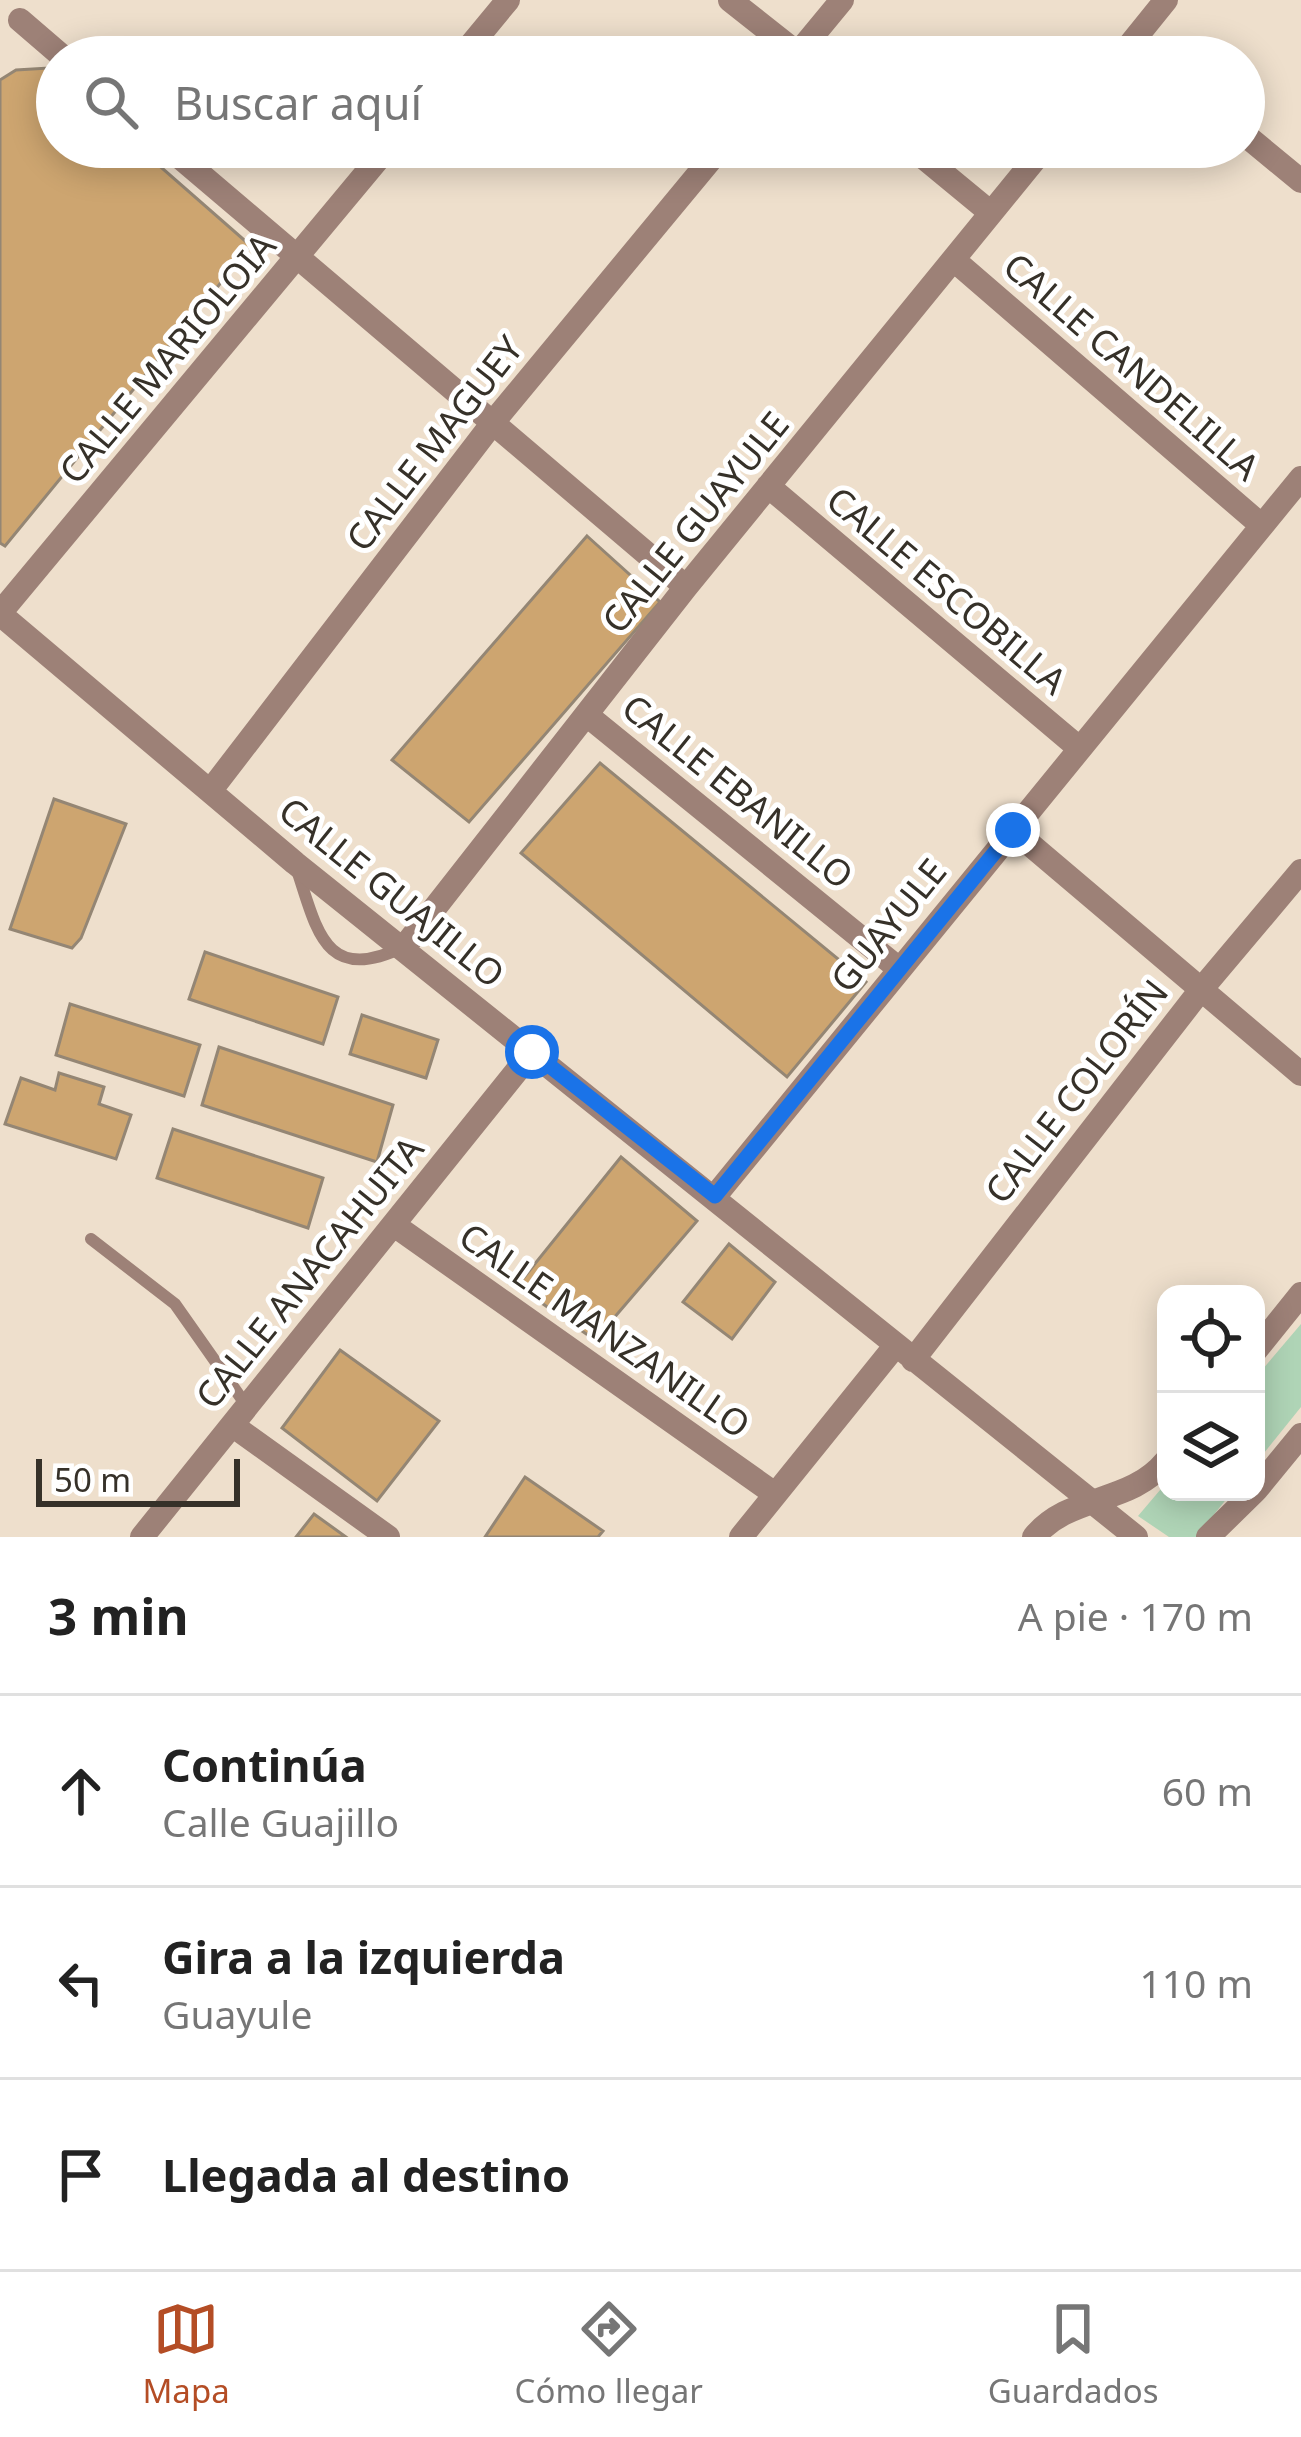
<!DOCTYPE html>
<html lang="es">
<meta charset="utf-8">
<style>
body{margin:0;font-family:"Noto Sans",sans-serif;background:#f6f6f6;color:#222}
.controls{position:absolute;right:36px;bottom:36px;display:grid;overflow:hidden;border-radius:24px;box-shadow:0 6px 30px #0003}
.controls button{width:108px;height:108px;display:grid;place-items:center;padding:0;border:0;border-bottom:3px solid #e0e0e0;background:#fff;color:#222;font:60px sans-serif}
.scale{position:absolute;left:36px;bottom:30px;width:204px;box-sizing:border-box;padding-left:12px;border:6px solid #363129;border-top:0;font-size:33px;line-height:42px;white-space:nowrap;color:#363129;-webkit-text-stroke:9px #fff;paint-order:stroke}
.stop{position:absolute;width:36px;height:36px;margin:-27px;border:9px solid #1a73e8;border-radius:50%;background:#fff}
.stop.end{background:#1a73e8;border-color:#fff;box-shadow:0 3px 12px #0008}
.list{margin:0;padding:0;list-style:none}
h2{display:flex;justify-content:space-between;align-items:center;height:156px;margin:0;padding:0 48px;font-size:51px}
h2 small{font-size:39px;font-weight:400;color:#767676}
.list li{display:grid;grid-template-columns:78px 1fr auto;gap:36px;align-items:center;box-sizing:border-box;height:192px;padding:0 48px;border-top:3px solid #e0e0e0}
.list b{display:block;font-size:45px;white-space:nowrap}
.list p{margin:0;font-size:39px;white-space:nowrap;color:#767676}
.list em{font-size:39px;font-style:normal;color:#767676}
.icon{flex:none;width:66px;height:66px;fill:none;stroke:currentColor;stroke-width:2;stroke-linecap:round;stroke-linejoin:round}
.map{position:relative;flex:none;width:1301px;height:1537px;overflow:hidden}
.search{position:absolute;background:#fff;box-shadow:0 6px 30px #0003;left:36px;right:36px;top:36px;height:132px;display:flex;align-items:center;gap:30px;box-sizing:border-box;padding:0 42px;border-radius:66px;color:#767676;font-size:45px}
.sheet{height:732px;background:#fff}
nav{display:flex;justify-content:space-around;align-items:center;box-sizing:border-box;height:168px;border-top:3px solid #e0e0e0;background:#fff;font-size:33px;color:#767676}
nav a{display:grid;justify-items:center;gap:6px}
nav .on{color:#b44d25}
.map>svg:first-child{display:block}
.green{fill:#afd4b6}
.building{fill:#cda570;stroke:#948674;stroke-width:3}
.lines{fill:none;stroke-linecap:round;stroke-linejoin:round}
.service{stroke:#9d8177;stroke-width:12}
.minor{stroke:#9d8177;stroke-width:24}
.route{stroke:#1a73e8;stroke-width:15}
.labels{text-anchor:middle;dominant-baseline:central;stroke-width:10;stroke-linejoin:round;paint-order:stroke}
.street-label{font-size:36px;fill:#363129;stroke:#fff}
</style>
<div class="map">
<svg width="1301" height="1537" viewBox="0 0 1301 1537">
<rect width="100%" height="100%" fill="#eedfcc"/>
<path class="green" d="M1301,1324V1407L1256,1463V1377Z
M1166,1483V1492H1232L1196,1537H1169L1138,1516Z"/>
<path class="building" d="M49,68L57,75V147H138L251,246L5,546L0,543V80L16,70Z
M587,536L660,602L469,822L392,760Z
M600,763L866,982L787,1077L521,853Z
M54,799L126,824L81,938L72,948L10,929Z
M205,952L338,997L323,1044L189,999Z
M70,1004L200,1045L184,1096L56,1055Z
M362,1015L438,1040L426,1078L350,1054Z
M219,1047L393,1105L377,1162L202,1105Z
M59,1073L104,1087L99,1104L131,1115L116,1159L5,1124L21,1078L55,1090Z
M173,1129L323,1178L308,1228L157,1178Z
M621,1157L697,1221L595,1340L517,1286Z
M729,1244L775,1282L732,1339L683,1302Z
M340,1350L439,1421L377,1501L282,1428Z
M525,1477L603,1531L598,1537H485Z
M314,1514L346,1537H296Z"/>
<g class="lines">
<path class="service" d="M297,870C317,930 325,985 403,947
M91,1239L175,1304L246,1405"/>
<path class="minor" d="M730,0L802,57
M20,20L63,57
M461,57L508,0
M795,57L842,0
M1120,57L1166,0
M1244,134L1301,181
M168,147L686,587
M911,147L991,213
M955,261L1261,525
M768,486L1079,748
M0,613L388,147
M0,614L295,863L1136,1537
M588,716L898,968
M211,790L495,420L721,147
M1013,830L1301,1074
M405,946L686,587L1045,147
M715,1196L1301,478
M394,1225L775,1494
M1256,1350L1301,1294
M913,1360L1199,992L1301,871
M232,1425L388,1537
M1256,1490L1301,1435
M142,1537L532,1052
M741,1537L896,1345
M1034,1537C1069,1494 1130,1505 1166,1461
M1208,1537L1254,1492"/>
</g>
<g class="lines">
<path class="route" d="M532,1052L715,1196L1013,830"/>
</g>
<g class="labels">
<g class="street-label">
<text transform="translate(167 358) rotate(-50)">CALLE MARIOLOIA</text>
<text transform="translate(1132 366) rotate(41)">CALLE CANDELILLA</text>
<text transform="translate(434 443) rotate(-52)">CALLE MAGUEY</text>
<text transform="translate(695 522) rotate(-51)">CALLE GUAYULE</text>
<text transform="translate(947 590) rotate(40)">CALLE ESCOBILLA</text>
<text transform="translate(738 791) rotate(39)">CALLE EBANILLO</text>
<text transform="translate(392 892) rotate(39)">CALLE GUAJILLO</text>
<text transform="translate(888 925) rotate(-51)">GUAYULE</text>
<text transform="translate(1076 1091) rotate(-52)">CALLE COLORÍN</text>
<text transform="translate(309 1272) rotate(-51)">CALLE ANACAHUITA</text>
<text transform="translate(605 1330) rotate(35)">CALLE MANZANILLO</text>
</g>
</g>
</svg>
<div class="controls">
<button><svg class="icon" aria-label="locate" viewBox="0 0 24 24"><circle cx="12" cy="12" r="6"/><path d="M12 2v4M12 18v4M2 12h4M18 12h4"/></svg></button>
<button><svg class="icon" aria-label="layers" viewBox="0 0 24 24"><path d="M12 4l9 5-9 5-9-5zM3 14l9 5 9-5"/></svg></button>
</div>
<div class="scale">50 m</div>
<div class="stop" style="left:532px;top:1052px"></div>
<div class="stop end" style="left:1013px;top:830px"></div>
<div class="search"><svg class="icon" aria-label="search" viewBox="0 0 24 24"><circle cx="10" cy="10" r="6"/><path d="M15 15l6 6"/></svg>Buscar aquí</div>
</div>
<section class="sheet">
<h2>3 min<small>A pie · 170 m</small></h2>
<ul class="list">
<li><svg class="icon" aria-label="ahead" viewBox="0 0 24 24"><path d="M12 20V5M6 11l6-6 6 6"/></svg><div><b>Continúa</b><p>Calle Guajillo</p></div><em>60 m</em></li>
<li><svg class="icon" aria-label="left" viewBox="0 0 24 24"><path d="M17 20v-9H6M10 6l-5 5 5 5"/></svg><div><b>Gira a la izquierda</b><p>Guayule</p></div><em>110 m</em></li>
<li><svg class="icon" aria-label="arrive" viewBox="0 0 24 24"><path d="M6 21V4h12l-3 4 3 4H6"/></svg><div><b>Llegada al destino</b></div></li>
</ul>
</section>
<nav>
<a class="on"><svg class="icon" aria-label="map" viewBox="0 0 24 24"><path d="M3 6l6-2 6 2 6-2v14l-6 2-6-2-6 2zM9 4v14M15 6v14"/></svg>Mapa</a>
<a><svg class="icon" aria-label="directions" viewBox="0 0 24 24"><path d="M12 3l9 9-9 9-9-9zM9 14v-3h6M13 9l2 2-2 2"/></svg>Cómo llegar</a>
<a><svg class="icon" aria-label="saved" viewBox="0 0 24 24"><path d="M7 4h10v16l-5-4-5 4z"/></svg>Guardados</a>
</nav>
